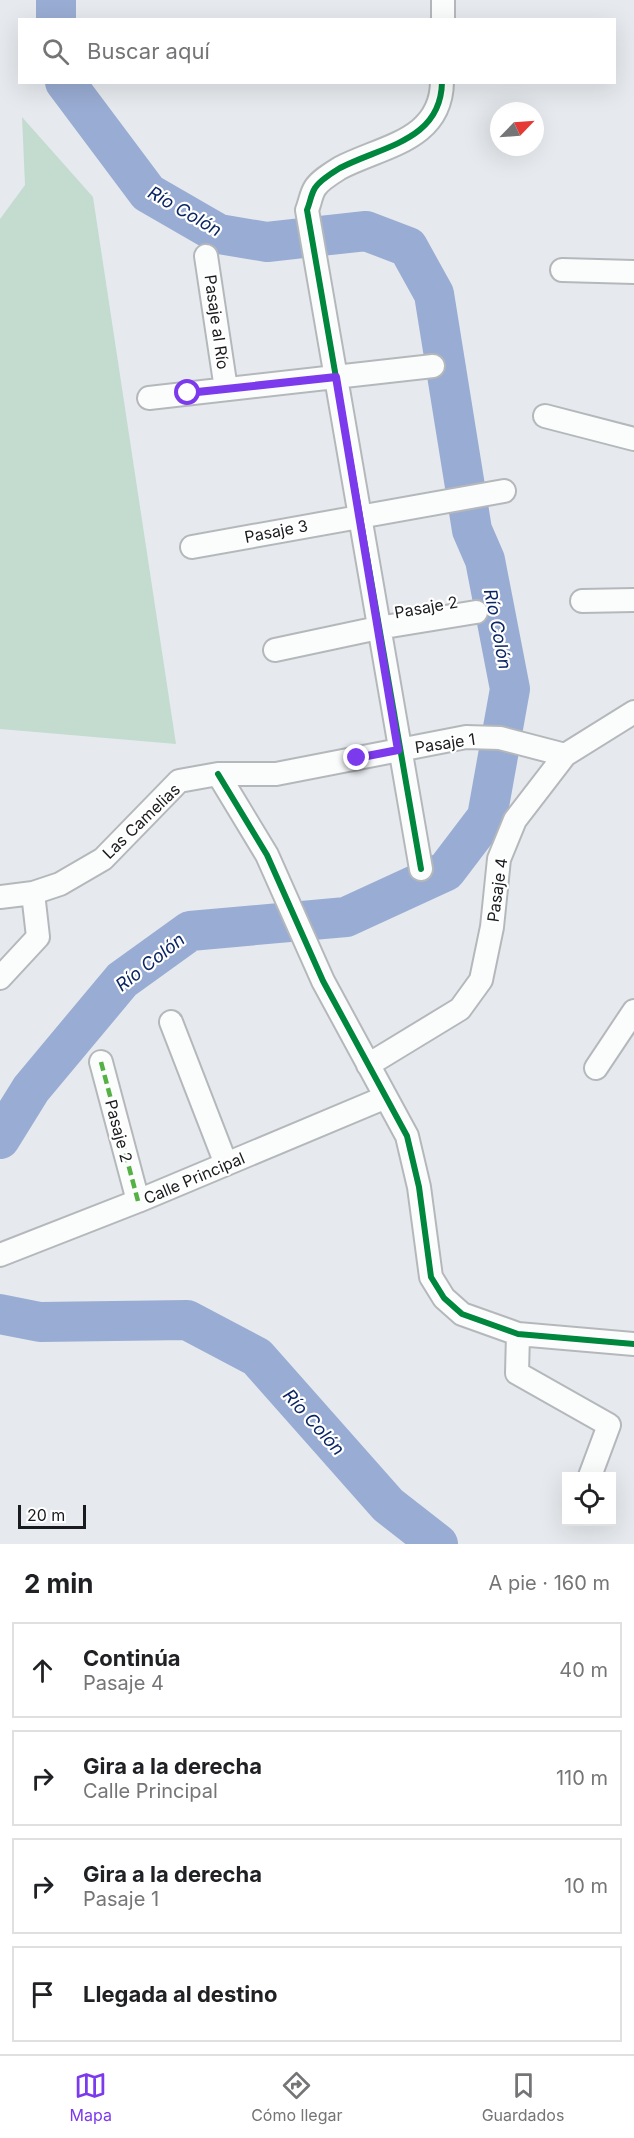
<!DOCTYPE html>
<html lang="es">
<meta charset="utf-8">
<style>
body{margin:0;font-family:Inter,sans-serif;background:#f2f2f2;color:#202124}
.controls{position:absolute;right:18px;bottom:18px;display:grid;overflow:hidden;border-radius:0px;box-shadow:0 6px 24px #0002}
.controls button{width:54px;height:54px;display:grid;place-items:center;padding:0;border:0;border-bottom:2px solid #e0e0e0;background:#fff;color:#202124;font:30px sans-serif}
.compass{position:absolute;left:490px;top:102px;width:54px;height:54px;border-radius:50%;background:#fff;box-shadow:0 6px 24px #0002;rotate:65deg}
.scale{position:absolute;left:18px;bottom:15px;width:68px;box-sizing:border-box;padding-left:6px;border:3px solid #191b1d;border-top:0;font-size:16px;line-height:21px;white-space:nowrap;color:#191b1d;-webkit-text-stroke:4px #fff;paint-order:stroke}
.stop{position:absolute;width:18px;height:18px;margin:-14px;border:4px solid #7c3aed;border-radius:50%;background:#fff}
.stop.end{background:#7c3aed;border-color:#fff;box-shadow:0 2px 6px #0008}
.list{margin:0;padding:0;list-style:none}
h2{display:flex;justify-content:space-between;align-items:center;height:78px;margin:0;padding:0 24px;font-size:26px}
h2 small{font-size:20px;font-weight:400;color:#757577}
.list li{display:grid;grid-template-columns:39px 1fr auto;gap:18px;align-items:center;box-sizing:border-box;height:96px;margin:0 12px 12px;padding:0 12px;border:2px solid #e0e0e0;border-radius:0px}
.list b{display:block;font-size:22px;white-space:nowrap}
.list p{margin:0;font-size:20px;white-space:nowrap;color:#757577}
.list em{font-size:20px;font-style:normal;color:#757577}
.icon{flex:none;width:33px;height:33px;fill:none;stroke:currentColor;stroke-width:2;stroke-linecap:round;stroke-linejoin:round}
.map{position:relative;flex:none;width:634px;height:1544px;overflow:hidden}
.search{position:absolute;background:#fff;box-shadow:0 6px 24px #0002;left:18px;right:18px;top:18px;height:66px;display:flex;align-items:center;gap:15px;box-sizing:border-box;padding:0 21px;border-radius:0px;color:#757577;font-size:22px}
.sheet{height:510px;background:#fff}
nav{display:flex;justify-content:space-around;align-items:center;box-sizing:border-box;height:84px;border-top:2px solid #e0e0e0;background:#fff;font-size:16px;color:#757577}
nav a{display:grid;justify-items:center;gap:3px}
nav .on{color:#7c3aed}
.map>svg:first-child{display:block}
.green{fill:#c3dccf}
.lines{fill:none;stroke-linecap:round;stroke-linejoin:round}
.river{stroke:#99acd3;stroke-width:40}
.minor-casing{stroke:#b5b8bb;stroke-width:26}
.minor{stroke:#fbfcfc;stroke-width:22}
.quiet{stroke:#55b145;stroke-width:4.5;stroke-dasharray:9 4.5;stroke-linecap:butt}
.cycleway-casing{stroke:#fff;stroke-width:10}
.cycleway{stroke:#00873e;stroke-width:6}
.route{stroke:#7c3aed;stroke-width:8}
.labels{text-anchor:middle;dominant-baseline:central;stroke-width:4.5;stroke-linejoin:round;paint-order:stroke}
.street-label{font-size:16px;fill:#191b1d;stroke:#fff}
.water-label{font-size:18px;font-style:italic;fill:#0c2665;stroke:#fff}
</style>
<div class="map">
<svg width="634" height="1544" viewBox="0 0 634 1544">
<rect width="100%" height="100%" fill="#e6eaee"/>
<path class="green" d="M22,117L93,197L176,744L0,729V219L25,185Z"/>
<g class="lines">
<path class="river" d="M56,20V0
M0,1139L31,1089L122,980L190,931L346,917L446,871L487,817L510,689L485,560L472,530L434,294L408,247L366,231L267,242L219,234L148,193L65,82
M0,1314L40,1322L187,1320L257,1357L388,1505L438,1544"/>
<g class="minor-casing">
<path id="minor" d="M443,20V0
M206,256L226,389
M562,270L634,272
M149,398L433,366
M545,416L634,439
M192,547L504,491
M582,601L634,600
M275,650L378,628L476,612
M218,774L267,855L323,981L407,1136L419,1187L431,1277L444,1298L462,1314L518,1334L634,1344
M421,869L307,210C310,203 311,194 315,188C320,180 332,173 340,168C382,146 441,141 442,82
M0,897L33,893L60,884L103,859L179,781L218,774H276L466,737L500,738L565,755
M0,978L38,937L33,893
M171,1022L226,1164
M101,1062L138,1201
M368,1065L460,1009L481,980L492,927L499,859L515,820L565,755L634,712
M596,1068L634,1011
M0,1255L138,1201L386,1097
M518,1334L517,1373L609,1425L590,1476"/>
</g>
<use href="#minor" class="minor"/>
<path class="quiet" d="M101,1062L138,1201"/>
<g class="cycleway-casing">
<path id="cycleway" d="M218,774L267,855L323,981L407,1136L419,1187L431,1277L444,1298L462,1314L518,1334L634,1344
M421,869L307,210C310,203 311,194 315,188C320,180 332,173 340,168C382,146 441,141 442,82"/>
</g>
<use href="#cycleway" class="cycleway"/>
</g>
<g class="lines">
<path class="route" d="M188,393L336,377L398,750L357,758"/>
</g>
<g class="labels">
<g class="street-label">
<text transform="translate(217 322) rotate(82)">Pasaje al Río</text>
<text transform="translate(276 531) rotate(-11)">Pasaje 3</text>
<text transform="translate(426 607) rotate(-10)">Pasaje 2</text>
<text transform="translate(445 743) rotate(-8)">Pasaje 1</text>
<text transform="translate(141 821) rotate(-44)">Las Camelias</text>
<text transform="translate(497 890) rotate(-82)">Pasaje 4</text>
<text transform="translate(119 1131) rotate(75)">Pasaje 2</text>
<text transform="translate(194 1178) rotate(-23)">Calle Principal</text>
</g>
<g class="water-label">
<text transform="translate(185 211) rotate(30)">Río Colón</text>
<text transform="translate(498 629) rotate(79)">Río Colón</text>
<text transform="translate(150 962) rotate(-38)">Río Colón</text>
<text transform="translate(314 1422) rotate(48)">Río Colón</text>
</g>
</g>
</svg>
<div class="controls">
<button><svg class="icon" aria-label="locate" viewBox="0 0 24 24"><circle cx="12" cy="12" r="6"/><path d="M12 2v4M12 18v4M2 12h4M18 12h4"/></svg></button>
</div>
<svg class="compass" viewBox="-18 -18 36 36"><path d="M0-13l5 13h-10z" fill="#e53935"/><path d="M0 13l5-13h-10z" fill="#757577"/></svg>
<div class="scale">20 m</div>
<div class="stop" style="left:188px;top:393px"></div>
<div class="stop end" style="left:357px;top:758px"></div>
<div class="search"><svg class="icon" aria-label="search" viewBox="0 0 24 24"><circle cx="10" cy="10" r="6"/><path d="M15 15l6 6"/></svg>Buscar aquí</div>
</div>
<section class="sheet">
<h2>2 min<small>A pie · 160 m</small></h2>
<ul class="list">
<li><svg class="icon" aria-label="ahead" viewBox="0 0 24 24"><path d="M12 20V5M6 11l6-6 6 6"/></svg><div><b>Continúa</b><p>Pasaje 4</p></div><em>40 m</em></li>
<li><svg class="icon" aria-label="right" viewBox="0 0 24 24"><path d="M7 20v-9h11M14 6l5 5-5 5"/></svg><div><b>Gira a la derecha</b><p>Calle Principal</p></div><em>110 m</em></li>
<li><svg class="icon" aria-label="right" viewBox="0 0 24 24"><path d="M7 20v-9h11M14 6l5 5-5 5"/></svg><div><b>Gira a la derecha</b><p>Pasaje 1</p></div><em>10 m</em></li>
<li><svg class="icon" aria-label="arrive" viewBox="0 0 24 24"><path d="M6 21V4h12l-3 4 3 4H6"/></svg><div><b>Llegada al destino</b></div></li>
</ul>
</section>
<nav>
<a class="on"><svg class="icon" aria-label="map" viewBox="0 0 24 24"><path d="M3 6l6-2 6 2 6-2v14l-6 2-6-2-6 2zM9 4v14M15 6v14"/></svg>Mapa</a>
<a><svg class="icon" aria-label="directions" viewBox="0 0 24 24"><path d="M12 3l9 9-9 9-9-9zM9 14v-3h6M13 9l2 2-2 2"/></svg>Cómo llegar</a>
<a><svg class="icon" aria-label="saved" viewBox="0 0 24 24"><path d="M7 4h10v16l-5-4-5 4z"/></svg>Guardados</a>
</nav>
